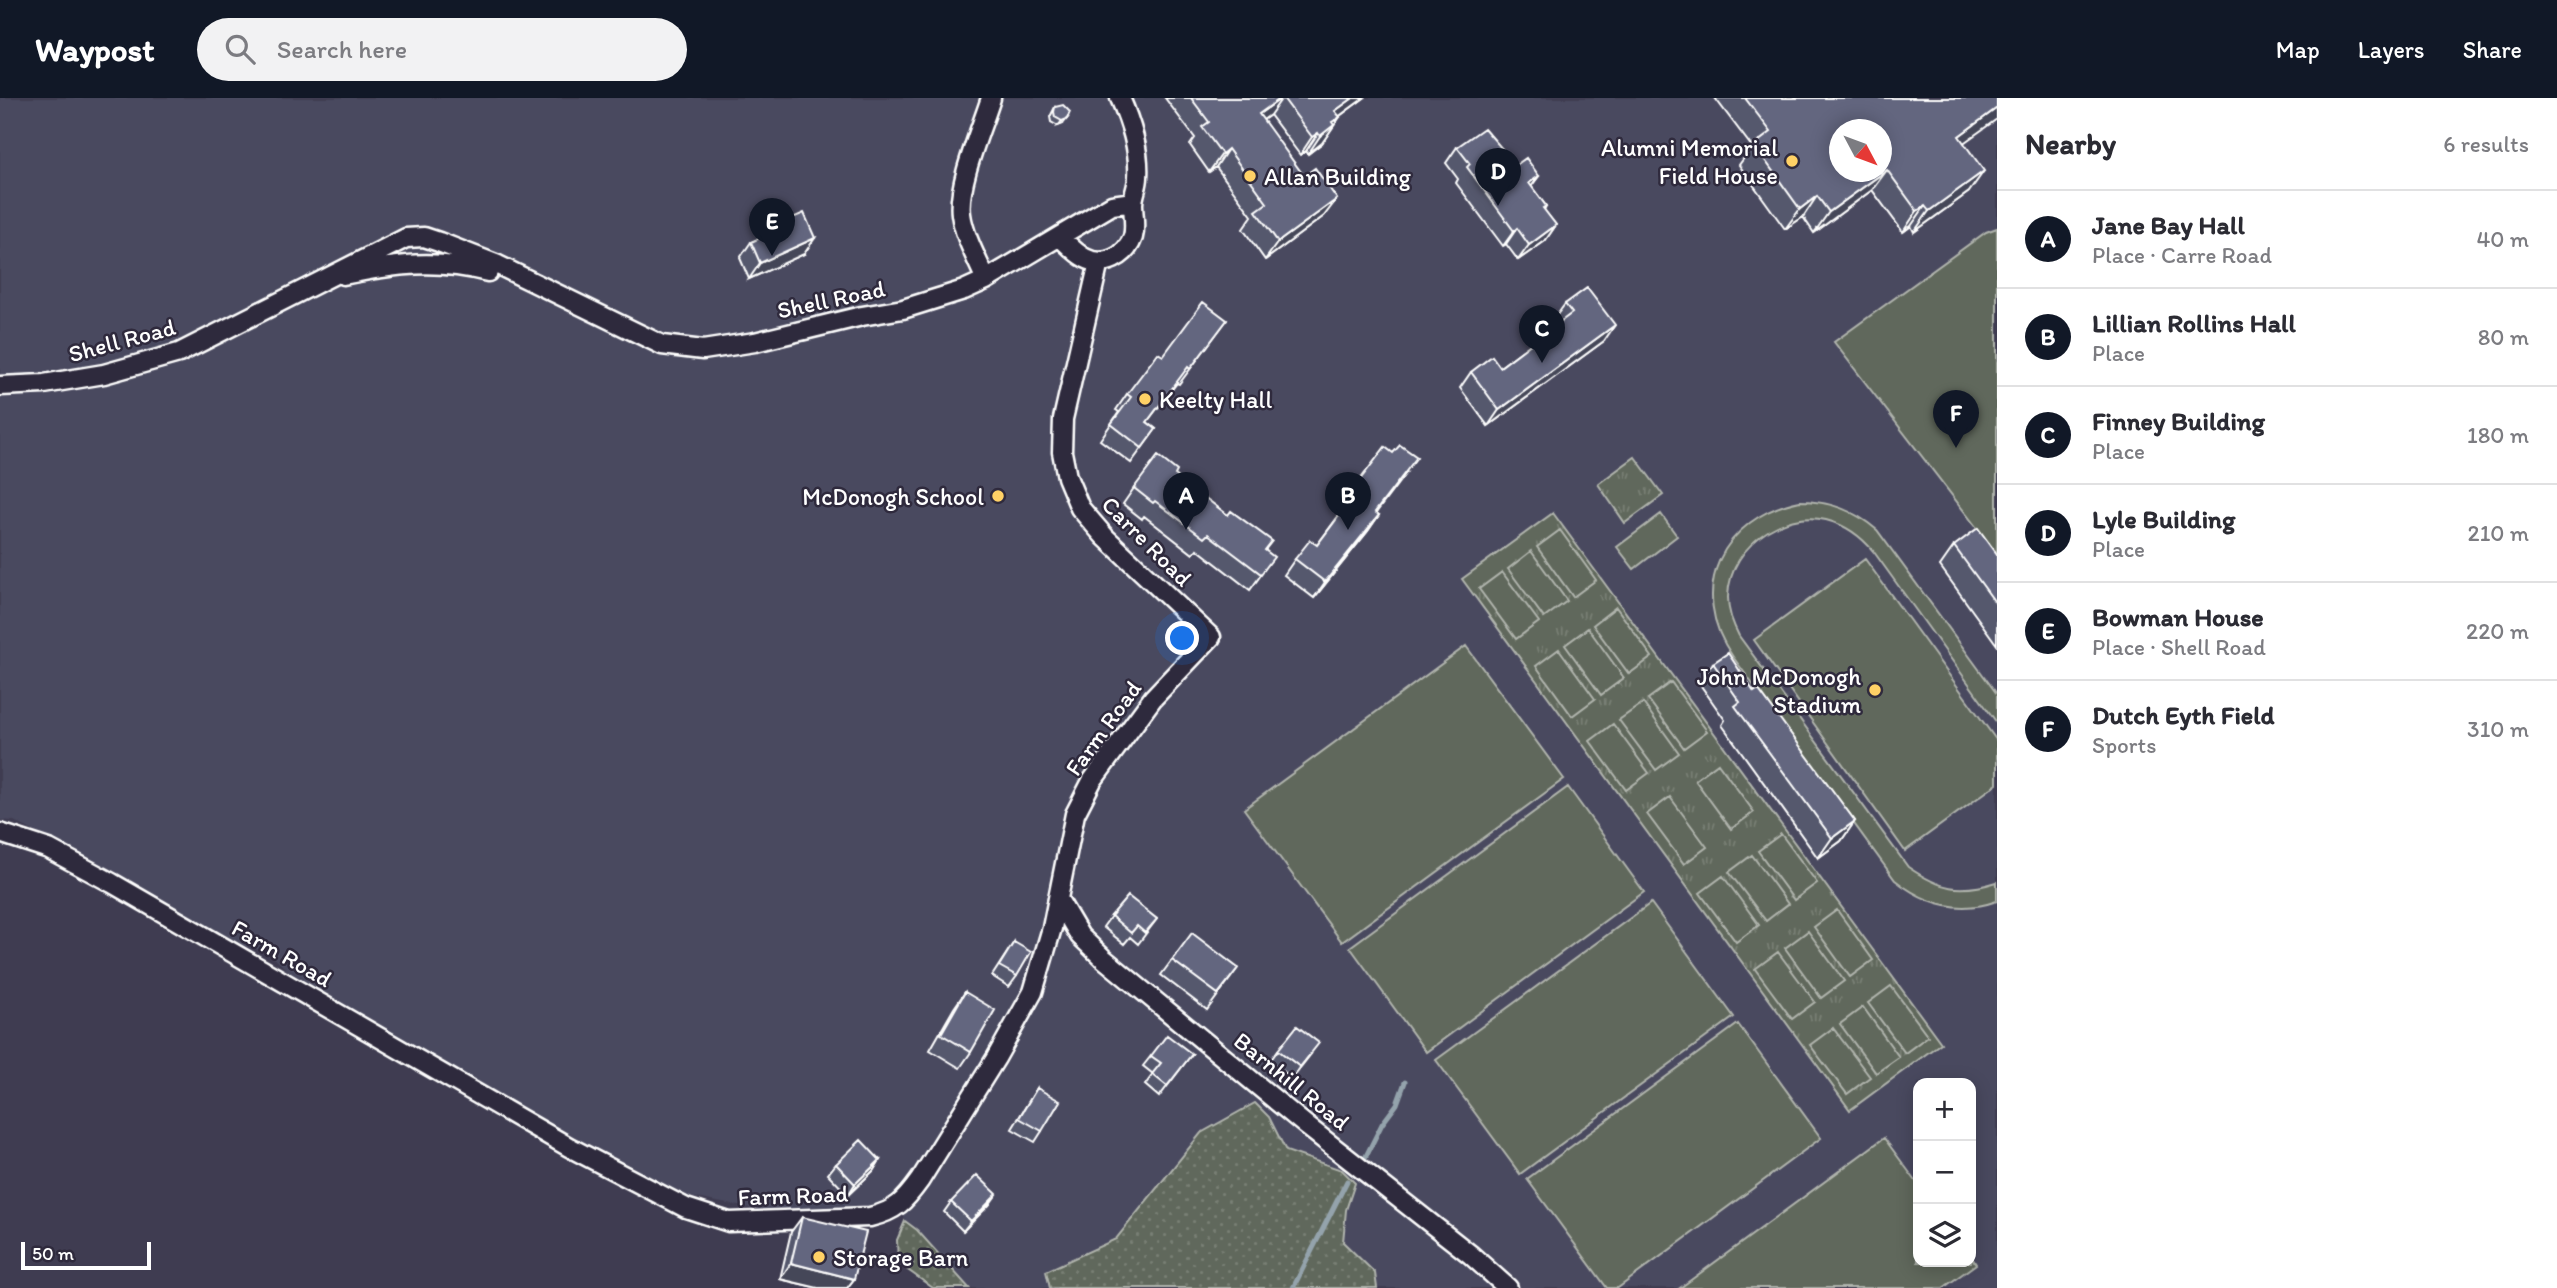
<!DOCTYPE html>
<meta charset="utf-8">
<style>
body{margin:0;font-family:Itim,sans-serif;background:#f2f2f3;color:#2b2b33}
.controls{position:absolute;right:21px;bottom:21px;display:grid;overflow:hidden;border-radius:14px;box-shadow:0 4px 18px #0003}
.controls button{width:63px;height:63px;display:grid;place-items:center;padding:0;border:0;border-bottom:2px solid #e1e1e2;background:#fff;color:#2b2b33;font:35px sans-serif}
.compass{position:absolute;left:1829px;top:21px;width:63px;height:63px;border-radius:50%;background:#fff;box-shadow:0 4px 18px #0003;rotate:131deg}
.scale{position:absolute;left:21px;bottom:18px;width:130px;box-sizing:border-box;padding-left:7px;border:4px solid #fff;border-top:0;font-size:19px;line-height:24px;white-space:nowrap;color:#fff;-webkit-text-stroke:5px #2f2a3d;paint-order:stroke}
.you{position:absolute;left:1183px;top:541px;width:24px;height:24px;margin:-18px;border:5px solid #fff;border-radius:50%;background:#1a73e8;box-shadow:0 0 0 10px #1a73e833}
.badge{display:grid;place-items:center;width:46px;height:46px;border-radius:50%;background:#111827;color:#fff;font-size:23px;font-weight:700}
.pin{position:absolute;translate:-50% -58px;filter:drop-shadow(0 2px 4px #0008)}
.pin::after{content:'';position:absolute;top:37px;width:24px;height:21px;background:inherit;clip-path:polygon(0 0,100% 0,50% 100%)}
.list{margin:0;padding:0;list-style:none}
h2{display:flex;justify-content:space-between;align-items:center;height:91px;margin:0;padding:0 28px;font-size:30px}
h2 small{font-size:23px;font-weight:400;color:#7c7c81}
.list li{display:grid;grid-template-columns:46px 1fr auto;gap:21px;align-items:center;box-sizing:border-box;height:98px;padding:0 28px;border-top:2px solid #e1e1e2}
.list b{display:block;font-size:26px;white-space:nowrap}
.list p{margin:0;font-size:23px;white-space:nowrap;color:#7c7c81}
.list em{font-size:23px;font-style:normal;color:#7c7c81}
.icon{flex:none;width:38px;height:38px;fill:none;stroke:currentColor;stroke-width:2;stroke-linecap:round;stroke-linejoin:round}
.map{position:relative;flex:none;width:1997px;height:1190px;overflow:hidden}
header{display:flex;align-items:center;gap:42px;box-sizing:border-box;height:98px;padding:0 35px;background:#111827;color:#fff}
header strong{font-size:33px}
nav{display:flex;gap:38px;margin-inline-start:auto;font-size:24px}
.search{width:490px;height:63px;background:#f2f2f3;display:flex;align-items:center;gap:18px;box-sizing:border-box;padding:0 24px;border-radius:38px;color:#7c7c81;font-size:26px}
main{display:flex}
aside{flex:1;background:#fff}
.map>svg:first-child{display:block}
.built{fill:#4a495f;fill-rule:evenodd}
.grass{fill:url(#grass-dots);stroke:#b0b4ad;stroke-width:2}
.park{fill:url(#park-tufts);stroke:#b0b4ad;stroke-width:2}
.garden{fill:#60685b;stroke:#b0b4ad;stroke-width:2}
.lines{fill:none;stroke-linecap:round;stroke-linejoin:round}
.stream{stroke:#94a3ac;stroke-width:5}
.minor-casing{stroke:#fff;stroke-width:23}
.minor{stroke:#2f2a3d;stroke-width:18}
.wall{fill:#55586d;stroke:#fff;stroke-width:2}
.shaded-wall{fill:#454759;stroke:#fff;stroke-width:2}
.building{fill:#63667f;stroke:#fff;stroke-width:2;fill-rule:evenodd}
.poi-dot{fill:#ffd166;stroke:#2f2a3d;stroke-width:2.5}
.labels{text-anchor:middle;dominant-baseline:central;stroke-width:5;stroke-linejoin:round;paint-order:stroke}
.poi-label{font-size:24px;fill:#fff;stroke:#2f2a3d;text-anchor:end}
.street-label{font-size:24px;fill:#fff;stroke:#2f2a3d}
</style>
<header>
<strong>Waypost</strong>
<div class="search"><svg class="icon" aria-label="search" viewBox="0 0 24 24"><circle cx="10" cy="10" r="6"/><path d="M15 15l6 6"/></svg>Search here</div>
<nav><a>Map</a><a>Layers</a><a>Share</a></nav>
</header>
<main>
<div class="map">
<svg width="1997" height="1190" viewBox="0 0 1997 1190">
<defs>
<pattern id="grass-dots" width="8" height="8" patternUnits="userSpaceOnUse" patternTransform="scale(1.75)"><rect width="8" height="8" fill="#60685b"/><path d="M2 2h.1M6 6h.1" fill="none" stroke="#787f74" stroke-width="1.8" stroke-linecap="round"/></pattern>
<pattern id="park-tufts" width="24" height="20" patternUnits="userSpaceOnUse" patternTransform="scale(1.75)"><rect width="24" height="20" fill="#60685b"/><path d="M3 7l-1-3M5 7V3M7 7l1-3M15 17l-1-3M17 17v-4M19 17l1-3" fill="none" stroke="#787f74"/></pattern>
</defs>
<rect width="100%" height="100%" fill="#3f3c51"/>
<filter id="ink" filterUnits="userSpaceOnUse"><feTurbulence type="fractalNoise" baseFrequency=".0143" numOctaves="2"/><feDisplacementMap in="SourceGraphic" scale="14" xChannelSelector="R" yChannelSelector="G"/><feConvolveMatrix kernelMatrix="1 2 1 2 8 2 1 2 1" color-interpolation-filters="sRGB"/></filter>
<g filter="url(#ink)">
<path class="built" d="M0,0H1997V1190H1377L1375,1175L1343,1144L1346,1112L1355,1085L1323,1065L1286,1053L1269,1019L1201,1035L1116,1141L1046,1173L1050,1190H969L917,1132L905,1123L899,1096L876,1108L831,1113L760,1112L685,1098L579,1042L304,888L268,854L233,845L86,760L14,723L0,722ZM1840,32H1882V74H1840ZM1918,985H1971V1164H1918Z"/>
<path class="grass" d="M1255,1005L1269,1019L1286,1053L1342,1072L1355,1085L1346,1112L1343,1144L1375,1175L1377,1190H1050L1046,1173L1116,1141L1201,1035Z
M905,1123L917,1132L969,1190H933L898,1165L897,1142Z"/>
<path class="park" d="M1635,359L1663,397L1625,425L1598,386Z
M1553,415L1941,945L1850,1012L1462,481Z"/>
<path class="garden" d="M1997,130V456L1834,244L1986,134Z
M1800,403C1830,403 1854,412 1877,432L1997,596V625L1874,454C1861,438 1846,427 1826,422C1773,410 1714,464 1731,519C1733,525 1736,532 1739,538L1908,769C1940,791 1959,796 1997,784V803C1960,816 1925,806 1895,782L1733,559C1686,492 1722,419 1800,403Z
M1661,416L1677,438L1634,471L1617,449Z
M1560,432L1596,482L1573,499L1537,449Z
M1531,453L1567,503L1544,520L1508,471Z
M1865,461L1997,643V686L1905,753L1754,542Z
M1502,474L1539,524L1516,541L1479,491Z
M1616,509L1652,559L1629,576L1593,527Z
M1588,530L1624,580L1601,597L1565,547Z
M1466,548L1564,681L1342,844L1244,711Z
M1559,551L1595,601L1572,618L1536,568Z
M1671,584L1707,633L1684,650L1648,601Z
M1643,605L1679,655L1656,672L1619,622Z
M1613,626L1649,675L1626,692L1590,643Z
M1718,665L1754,714L1731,731L1695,682Z
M1568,689L1644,794L1426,954L1350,849Z
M1670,699L1707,749L1684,766L1647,716Z
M1781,736L1817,785L1794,802L1758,753Z
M1752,757L1788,806L1766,823L1729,774Z
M1723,778L1759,827L1736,844L1700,795Z
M1651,805L1734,919L1520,1076L1436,962Z
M1837,812L1873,862L1850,879L1814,829Z
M1808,833L1844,883L1821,900L1785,850Z
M1778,854L1815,904L1792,921L1755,871Z
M1891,888L1928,938L1905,955L1868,905Z
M1863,909L1899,959L1876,975L1840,926Z
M1738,926L1821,1040L1618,1190H1607L1527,1081Z
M1833,930L1870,979L1847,996L1810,947Z
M1884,1040L1918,1086V1164H1971V1158L1976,1166L1943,1190H1680Z"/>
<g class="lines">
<path class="stream" d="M1364,1062L1382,1026L1397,1006L1405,984
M1293,1190L1347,1083"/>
<g class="minor-casing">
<path id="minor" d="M1060,139C1068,146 1075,155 1085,160C1104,170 1126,159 1133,139C1136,128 1133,117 1133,106C1133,97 1138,88 1138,79C1140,52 1131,25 1120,0
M343,177C396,166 436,161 488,174
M986,182C977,161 964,138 961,116C957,86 982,29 991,0
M0,288L44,286L104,276L179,255L406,140L424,139L439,144L498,167L662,247L703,252L755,244L862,218L903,211L964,192L986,182L1112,107L1133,104
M0,735L49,751L112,785L569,1049L686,1110L729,1124L870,1119C896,1113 905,1103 920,1082L996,960L1033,894L1052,830L1075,716L1092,683L1153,600L1211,539L1105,439L1080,410L1067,379L1062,354L1063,321L1099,164
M1058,801L1080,838L1103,860L1308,1029L1471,1157L1508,1190"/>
</g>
<use href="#minor" class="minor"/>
</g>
<path class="wall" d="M1165,0H1364L1340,18L1322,45L1308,56L1306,53L1300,57L1270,17L1263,22L1324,118L1265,162L1243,131L1252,118L1216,69L1209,74L1190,47L1195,40Z
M1715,0H1997L1963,45L1969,94L1914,134L1911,128L1903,134L1872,92L1814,135L1803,119L1785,131L1739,67L1752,49Z
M1055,9L1063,26L1058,28L1051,24L1050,19Z
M1457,49L1516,67L1539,78L1531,88L1546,108L1544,112L1556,127L1545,143L1518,162L1506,146L1503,148L1456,85L1458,81L1446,65Z
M772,129L804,156L749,181L740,160L751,144L766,137Z
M1565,206L1604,243L1488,328L1460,290L1471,274L1500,269L1558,226L1554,221Z
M1227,222L1179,286L1177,285L1147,324L1156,331L1131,365L1100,342L1119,314L1116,312L1127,296L1163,258Z
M1406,375L1376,415L1379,417L1368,433L1314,500L1284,477L1295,461L1317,447L1345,409L1342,407L1353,391Z
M1175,377L1266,452L1263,474L1250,492L1197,451L1193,456L1144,418L1142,421L1123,406L1134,390Z
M1954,448L1997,456V547L1940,468Z
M1713,565L1754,594L1855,723L1841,743L1818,760L1722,627L1725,622L1699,585Z
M1111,818L1157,821L1138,846L1130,839L1124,846L1103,829Z
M1014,844L1017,878L1009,889L992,878Z
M1172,862L1238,870L1207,912L1161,877Z
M965,894L971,954L960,970L930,952L954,910Z
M1278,952L1311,956L1292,980L1270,963Z
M1192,956L1159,999L1145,987L1153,976L1143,968L1151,958Z
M1037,990L1042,1033L1035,1044L1012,1031Z
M880,1062L873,1073L848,1097L828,1076L836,1066Z
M951,1104L989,1107L963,1133L944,1114Z
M802,1119L854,1181L847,1190H818L780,1181L791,1134Z"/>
<path class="shaded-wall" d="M1282,0L1270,17L1246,34L1259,16Z
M1353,0H1364L1323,30L1335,13Z
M1997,10V21L1944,59L1959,38Z
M1340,19L1322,45L1308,56L1320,38L1332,24Z
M1067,21L1063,26L1058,28L1062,23Z
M1318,35L1306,53L1300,57L1312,39Z
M1228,51L1216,69L1209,74L1222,56Z
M1887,72L1872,92L1814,135L1829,114Z
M1984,73L1969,94L1914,134L1929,113Z
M1539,78L1528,93L1529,85Z
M1817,98L1803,119L1785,131L1800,111Z
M1337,101L1324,118L1265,162L1278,144Z
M1925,108L1911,128L1903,134L1917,113Z
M1556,127L1545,143L1518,162L1529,147Z
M1517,130L1506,146L1503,148L1514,133Z
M815,140L804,156L749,181L760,165Z
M1615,227L1604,243L1488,328L1499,312Z
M1379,417L1368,433L1314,500L1325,484Z
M1855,723L1841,743L1818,760L1832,740Z
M880,1062L873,1073L848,1097L855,1086Z
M997,1096L989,1107L963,1133L971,1123Z
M791,1165L854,1181L847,1190H818L780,1181Z"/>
<path class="building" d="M1191,0H1281L1259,16L1304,78L1315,70L1337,101L1278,144L1256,113L1267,105L1228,51L1222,56L1202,29L1209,24Z
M1283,0H1353L1335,13L1340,19L1332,24L1334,27L1320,38L1318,35L1312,39Z
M1745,0H1997V10L1959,38L1984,73L1929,113L1925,108L1917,113L1887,72L1829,114L1817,98L1800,111L1754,47L1771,34ZM1839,32H1881V74H1839Z
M1063,7L1070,14L1067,21L1062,23L1055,19L1054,14L1055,9Z
M1484,30L1516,67L1526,60L1539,78L1529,85L1546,108L1543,110L1556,127L1529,147L1517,130L1514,133L1467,69L1470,66L1457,49Z
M804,115L815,140L760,165L751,144L774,134L772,129Z
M1587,190L1615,227L1499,312L1471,274L1492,258L1500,269L1572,215L1565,206Z
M1203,204L1227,222L1190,271L1188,269L1147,324L1156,331L1142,350L1111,326L1131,299L1127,296L1158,255L1163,258Z
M1400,347L1417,359L1375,414L1379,417L1325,484L1295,461L1310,442L1317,447L1357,394L1353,391L1385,349L1393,355Z
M1158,358L1177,373L1175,377L1228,417L1231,413L1272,443L1265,452L1274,459L1261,476L1208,436L1204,440L1155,403L1153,405L1134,390Z
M1978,430L1997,456V507L1954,448Z
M1728,555L1754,594L1758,591L1855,723L1832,740L1735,608L1740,604L1713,565Z
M1128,798L1157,821L1145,835L1137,828L1131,835L1111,818Z
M1192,835L1238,870L1218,896L1172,862Z
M1014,844L1031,854L1017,878L999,868Z
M965,894L995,912L971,954L941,936Z
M1297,928L1319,945L1300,969L1278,952Z
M1167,937L1192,956L1167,988L1152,976L1161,965L1151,958Z
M1037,990L1060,1003L1042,1033L1019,1020Z
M861,1042L880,1062L855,1086L836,1066Z
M977,1077L997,1096L971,1123L951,1104Z
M802,1119L866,1134L854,1181L791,1165Z"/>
</g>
<g class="poi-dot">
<circle cx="1792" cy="63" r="7"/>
<circle cx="1250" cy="78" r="7"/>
<circle cx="1145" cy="301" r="7"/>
<circle cx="998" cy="398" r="7"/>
<circle cx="1875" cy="592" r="7"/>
<circle cx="819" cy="1159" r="7"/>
</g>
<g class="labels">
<g class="poi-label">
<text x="1778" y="49">Alumni Memorial<tspan x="1778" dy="28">Field House</tspan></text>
<text x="1264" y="78" text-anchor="start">Allan Building</text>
<text x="1159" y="301" text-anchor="start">Keelty Hall</text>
<text x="984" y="398">McDonogh School</text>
<text x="1861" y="578">John McDonogh<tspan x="1861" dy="28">Stadium</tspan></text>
<text x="833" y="1159" text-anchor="start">Storage Barn</text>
</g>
<g class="street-label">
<text transform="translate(831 201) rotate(-12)">Shell Road</text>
<text transform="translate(122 242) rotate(-15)">Shell Road</text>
<text transform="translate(1147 443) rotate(45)">Carre Road</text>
<text transform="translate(1103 630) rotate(-54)">Farm Road</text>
<text transform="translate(282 855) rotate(30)">Farm Road</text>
<text transform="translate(1292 983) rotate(39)">Barnhill Road</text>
<text transform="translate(793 1097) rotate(-2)">Farm Road</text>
</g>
</g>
</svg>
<div class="controls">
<button>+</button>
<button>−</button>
<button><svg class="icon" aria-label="layers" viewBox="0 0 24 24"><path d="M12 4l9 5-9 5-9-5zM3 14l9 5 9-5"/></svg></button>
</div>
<svg class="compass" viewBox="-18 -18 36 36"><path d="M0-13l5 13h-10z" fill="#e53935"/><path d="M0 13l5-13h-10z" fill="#7c7c81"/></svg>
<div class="scale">50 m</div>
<div class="you"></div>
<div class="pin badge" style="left:1186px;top:432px">A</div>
<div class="pin badge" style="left:1348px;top:432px">B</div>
<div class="pin badge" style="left:1542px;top:265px">C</div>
<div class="pin badge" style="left:1498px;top:108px">D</div>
<div class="pin badge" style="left:772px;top:158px">E</div>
<div class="pin badge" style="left:1956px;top:350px">F</div>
</div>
<aside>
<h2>Nearby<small>6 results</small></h2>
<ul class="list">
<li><span class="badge">A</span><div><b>Jane Bay Hall</b><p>Place · Carre Road</p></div><em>40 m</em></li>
<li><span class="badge">B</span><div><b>Lillian Rollins Hall</b><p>Place</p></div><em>80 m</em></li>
<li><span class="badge">C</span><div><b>Finney Building</b><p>Place</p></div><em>180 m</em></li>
<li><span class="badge">D</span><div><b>Lyle Building</b><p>Place</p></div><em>210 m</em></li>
<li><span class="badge">E</span><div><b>Bowman House</b><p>Place · Shell Road</p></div><em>220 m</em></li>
<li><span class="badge">F</span><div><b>Dutch Eyth Field</b><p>Sports</p></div><em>310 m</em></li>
</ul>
</aside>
</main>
